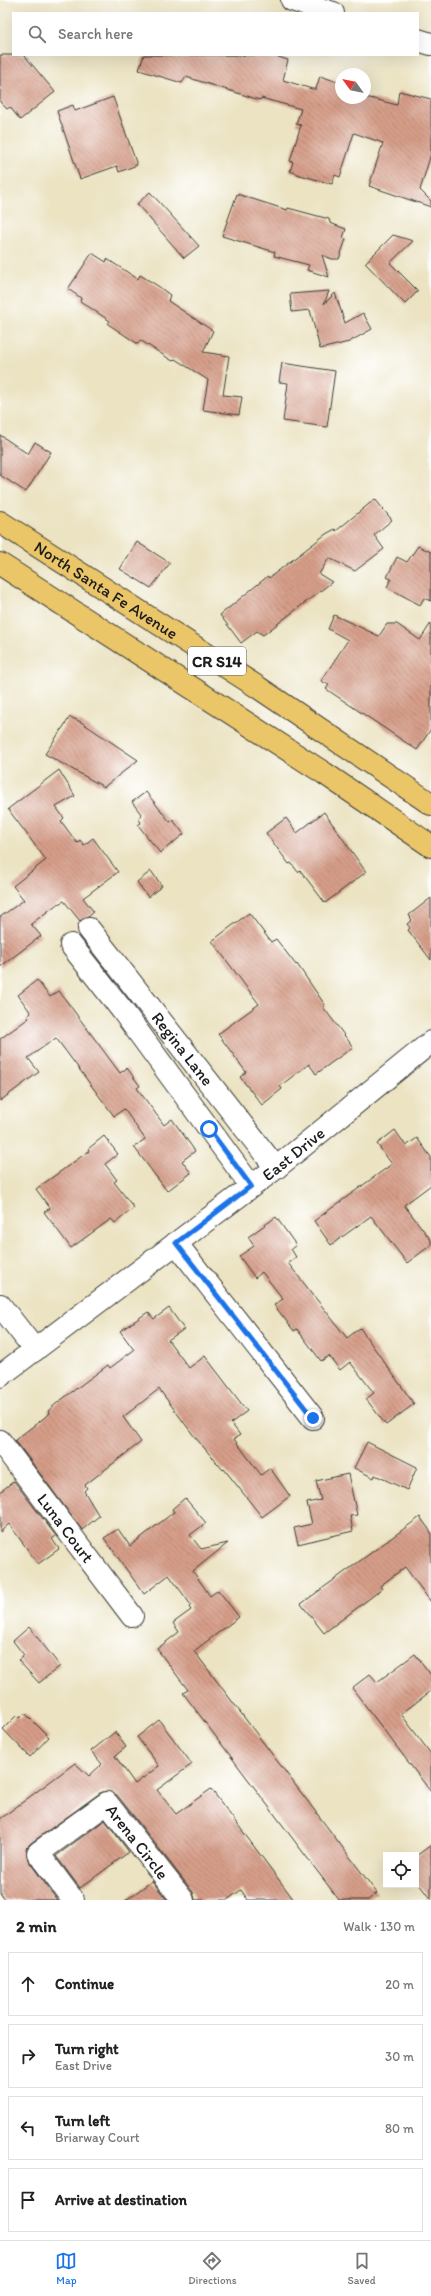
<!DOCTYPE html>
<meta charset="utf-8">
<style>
body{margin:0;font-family:Itim,sans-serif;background:#f6f6f6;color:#222}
.controls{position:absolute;right:12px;bottom:12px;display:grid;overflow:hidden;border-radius:0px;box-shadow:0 4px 16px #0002}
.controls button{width:36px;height:36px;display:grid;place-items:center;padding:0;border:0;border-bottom:1px solid #e0e0e0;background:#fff;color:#222;font:20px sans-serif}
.compass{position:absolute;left:335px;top:68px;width:36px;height:36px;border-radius:50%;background:#fff;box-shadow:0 4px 16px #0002;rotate:303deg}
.stop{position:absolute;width:12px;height:12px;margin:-9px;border:3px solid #1a73e8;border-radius:50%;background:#fff}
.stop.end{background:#1a73e8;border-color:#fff;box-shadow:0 1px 4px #0008}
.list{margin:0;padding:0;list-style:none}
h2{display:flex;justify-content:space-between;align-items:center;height:52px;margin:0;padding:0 16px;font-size:17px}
h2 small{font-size:13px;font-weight:400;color:#767676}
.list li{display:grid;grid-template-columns:26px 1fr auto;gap:12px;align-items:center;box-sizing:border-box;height:64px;margin:0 8px 8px;padding:0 8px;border:1px solid #e0e0e0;border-radius:0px}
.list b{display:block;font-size:15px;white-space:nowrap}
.list p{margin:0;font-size:13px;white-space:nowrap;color:#767676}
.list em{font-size:13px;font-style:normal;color:#767676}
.icon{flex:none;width:22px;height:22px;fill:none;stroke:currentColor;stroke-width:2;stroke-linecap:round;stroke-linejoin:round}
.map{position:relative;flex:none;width:431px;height:1900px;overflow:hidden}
.search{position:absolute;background:#fff;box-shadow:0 4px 16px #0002;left:12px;right:12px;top:12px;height:44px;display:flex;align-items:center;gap:10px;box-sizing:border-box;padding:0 14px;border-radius:0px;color:#767676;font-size:15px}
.sheet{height:340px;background:#fff}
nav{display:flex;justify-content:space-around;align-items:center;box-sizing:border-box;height:56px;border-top:1px solid #e0e0e0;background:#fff;font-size:11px;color:#767676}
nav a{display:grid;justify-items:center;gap:2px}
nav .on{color:#1a73e8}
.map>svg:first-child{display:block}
.building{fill:url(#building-back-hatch)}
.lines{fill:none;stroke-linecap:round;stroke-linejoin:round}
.minor-casing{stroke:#3b3a35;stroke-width:24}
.tertiary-casing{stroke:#3b3a35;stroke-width:24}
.primary-casing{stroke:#3b3a35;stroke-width:24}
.minor{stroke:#fff;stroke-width:22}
.tertiary{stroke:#fff;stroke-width:22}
.primary{stroke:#ebc669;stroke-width:22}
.route{stroke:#1a73e8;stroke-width:5}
.labels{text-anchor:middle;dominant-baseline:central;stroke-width:4;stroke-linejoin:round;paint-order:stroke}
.shield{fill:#fff;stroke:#606060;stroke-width:1}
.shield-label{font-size:16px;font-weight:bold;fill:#1c1c1c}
.street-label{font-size:17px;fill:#1c1c1c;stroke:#fff}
</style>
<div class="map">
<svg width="431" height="1900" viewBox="0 0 431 1900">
<defs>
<pattern id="building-back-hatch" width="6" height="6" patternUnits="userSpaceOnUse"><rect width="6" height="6" fill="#d69e89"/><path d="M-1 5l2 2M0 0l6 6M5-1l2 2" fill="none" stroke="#ad806f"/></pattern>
</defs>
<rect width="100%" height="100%" fill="#fff"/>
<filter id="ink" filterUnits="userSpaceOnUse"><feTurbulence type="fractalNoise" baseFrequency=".025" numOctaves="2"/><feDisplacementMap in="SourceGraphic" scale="8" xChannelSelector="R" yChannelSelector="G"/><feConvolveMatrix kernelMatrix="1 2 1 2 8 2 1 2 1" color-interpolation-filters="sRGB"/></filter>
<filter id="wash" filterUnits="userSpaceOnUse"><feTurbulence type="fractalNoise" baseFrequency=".012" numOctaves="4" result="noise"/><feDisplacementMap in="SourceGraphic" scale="16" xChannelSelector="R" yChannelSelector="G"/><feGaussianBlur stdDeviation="0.9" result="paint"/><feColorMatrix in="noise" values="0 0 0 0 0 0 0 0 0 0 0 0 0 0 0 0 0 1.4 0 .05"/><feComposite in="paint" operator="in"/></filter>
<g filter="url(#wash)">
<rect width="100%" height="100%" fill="#ebe3c2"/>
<g id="blocks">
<path class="building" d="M0,55H24L55,92L20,120L10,107L7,109L0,102Z
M144,55H272L288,60L283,80L312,89H316L320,76L341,83V98H370L397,105L399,91L431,99V154L420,190L431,201V207L369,186L383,143L354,133L340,177L335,175L332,184L300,175L290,171L293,162L290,161L301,125L296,124L301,109L261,98L260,100L186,77L182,83L139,70Z
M113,97L137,165L119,172L117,166L80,179L57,111L73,105L75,111Z
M150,192L199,246L184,258L137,204Z
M237,194L287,210L288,208L329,219L330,223L346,229L343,238L346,239L339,259H332L322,255L329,277L307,270L309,265L274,256L275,252L222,236Z
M393,235L413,241L390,263L418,291L405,304L365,263Z
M92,253L106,262L107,259L138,279L140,275L158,286L170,295L168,301L213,331L203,352L229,356L223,395L242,397L239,415L203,410L208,380L175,359L173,361L171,360L140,340L138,344L108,324L110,321L80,301L81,298L68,289Z
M329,291L324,304L335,293L345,323L363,313L372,329L349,342L320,349L310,310L292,312L290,294Z
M282,363L335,371L327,427L283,421L288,383L279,382Z
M0,435L28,454L35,442L51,452L26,492L0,475Z
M375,499L392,520L374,535L384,549L355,571L329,558L319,574L332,582L263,635L257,631L241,643L220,615L268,576L269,578L326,534L335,529L336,531Z
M137,542L170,563L151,588L120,569Z
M418,546L431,552V601L424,598L420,605L387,587L391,579L387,577L397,557L407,562Z
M334,615L379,636L387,624H397L420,640L431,623V729L417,750L326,689L329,685L321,681L348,640L328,629Z
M70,717L81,722L138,760L104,787L45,754Z
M59,770L75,796L56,807L64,818L61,821L77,843L80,840L84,845L93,838L118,872L83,898L94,912L88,917L80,921L64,901L56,905L31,924L41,936L0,967V917L24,900L13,886L46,860L8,809Z
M146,792L170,822L173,820L184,834L160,853L138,825L141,823L139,819L141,814L132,802Z
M324,812L366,872L325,903L300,870L298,872L291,863L289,864L266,833L286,818L297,833Z
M151,871L162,886L148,897L137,882Z
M431,898V960L408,930L410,928L407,924L412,920L409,915Z
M249,913L271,942L276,939L296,965L297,964L325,1005L323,1007L353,1047L316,1074L309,1064L280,1086L282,1089L262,1105L240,1077L246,1072L218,1034L259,1004L212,941Z
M37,980L50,997L59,991L120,1073L127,1068L140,1086L137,1088L164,1125L172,1119L195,1151L182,1161L191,1173L167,1191L134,1147L145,1139L124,1109L114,1116L56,1038L28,1058L39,1072L0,1101V1039L29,1018L27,1016L31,1013L18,995Z
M395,1130L406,1146L417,1138L431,1157V1185L404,1205L431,1240V1245L407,1263L371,1216L331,1245L314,1221L392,1164L377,1144Z
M104,1136L118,1154L105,1164L117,1180L114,1182L134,1208L115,1223L111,1219L71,1248L44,1212L50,1208L36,1189L89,1151L88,1149Z
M276,1217L296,1245L291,1249L296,1257L288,1263L347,1338L360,1328L414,1404L386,1425L366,1399L374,1393L350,1362L340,1370L329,1356L321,1361L297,1329L294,1331L274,1305L283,1299L262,1272L255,1278L239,1256L254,1246L248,1237Z
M169,1308L184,1329L168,1340L189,1368L205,1356L247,1411L231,1423L240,1435L234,1439L261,1475L270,1468L290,1496L262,1517L224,1469L223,1470L194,1436L159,1389L123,1417L141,1442L85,1485L87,1488L84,1491L99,1516L82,1530L15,1440L44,1418L49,1413L48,1411L57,1403L108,1365L110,1368L134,1350L120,1331L148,1312L154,1319Z
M367,1442L417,1467L407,1490L375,1475L374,1478L354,1468Z
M348,1474L357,1515L350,1516L353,1531L298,1544L294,1528L312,1524L307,1503L321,1500L316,1481Z
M14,1481L56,1536L52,1539L59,1549L38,1564L9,1524L0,1532V1492Z
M185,1498L206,1523L190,1535L201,1549L228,1543L193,1571L210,1596L218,1590L239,1617L194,1651L377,1893L368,1900H339L183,1693L188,1690L157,1649L179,1632L173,1623L191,1610L189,1607L191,1605L169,1575L144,1594L104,1538L118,1529L130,1546L174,1512L172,1509Z
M420,1517L431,1532V1602L405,1567L380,1586L382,1589L324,1633L301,1604Z
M29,1627L60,1666L39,1683L18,1660L24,1655L13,1641Z
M415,1654L431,1675V1691L401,1714L431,1754V1792L352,1688L370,1674L377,1682Z
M25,1713L49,1737L30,1757L3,1729L17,1715L20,1718Z
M159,1720L192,1764L157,1790L176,1814L211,1789L294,1900H248L241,1890L227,1900H195L193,1892L117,1795L106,1791L100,1793L31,1843L26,1848L28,1860L57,1900H5L0,1893V1819L75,1763L89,1776L102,1764L91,1751L115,1732L126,1747L115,1756L135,1784L159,1766L137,1737Z
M105,1820L129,1852L80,1888L56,1856Z
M431,1845V1900L416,1880V1856Z
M152,1881L167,1900H126Z"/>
</g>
</g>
<g filter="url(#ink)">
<use href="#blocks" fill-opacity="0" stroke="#3b3a35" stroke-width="1"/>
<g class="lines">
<g class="minor-casing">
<g id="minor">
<path d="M292,0L333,13"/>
<path d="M418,40L431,44"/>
<path id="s1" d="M89,929L276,1168"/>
<path d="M71,945L122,1010L251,1186"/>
<path d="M176,1243L313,1418"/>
<path d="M0,1305L35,1350"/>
<path id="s2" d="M0,1441L132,1616"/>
<path id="s3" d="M73,1900L38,1853L107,1803L183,1900"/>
</g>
</g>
<g class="tertiary-casing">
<g id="tertiary">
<path id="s4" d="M0,1376L276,1168L431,1042"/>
</g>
</g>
<g class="primary-casing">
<g id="primary">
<path id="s5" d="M0,522L259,688L431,804"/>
<path d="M0,564L324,773L431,846"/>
</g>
</g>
<use href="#minor" class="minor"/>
<use href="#tertiary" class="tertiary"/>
<use href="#primary" class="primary"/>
</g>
</g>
<g class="lines" filter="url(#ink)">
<path class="route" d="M209,1129L251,1186L176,1243L313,1418"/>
</g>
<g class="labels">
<rect class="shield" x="188" y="647" width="58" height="28" rx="3"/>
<g class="shield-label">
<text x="217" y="661">CR S14</text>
</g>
<g class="street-label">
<text stroke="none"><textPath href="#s5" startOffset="126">North Santa Fe Avenue</textPath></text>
<text stroke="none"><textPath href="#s1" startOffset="152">Regina Lane</textPath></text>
<text stroke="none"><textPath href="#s4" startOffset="368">East Drive</textPath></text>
<text stroke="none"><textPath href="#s2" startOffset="109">Luna Court</textPath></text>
<text stroke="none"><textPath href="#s3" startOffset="193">Arena Circle</textPath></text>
</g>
</g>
</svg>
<div class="controls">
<button><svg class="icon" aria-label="locate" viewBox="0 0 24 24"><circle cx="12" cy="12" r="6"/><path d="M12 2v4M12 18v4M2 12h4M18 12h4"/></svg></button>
</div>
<svg class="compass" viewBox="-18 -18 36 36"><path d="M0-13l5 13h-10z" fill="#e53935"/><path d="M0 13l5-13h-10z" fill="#767676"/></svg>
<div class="stop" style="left:209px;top:1129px"></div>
<div class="stop end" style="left:313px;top:1418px"></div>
<div class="search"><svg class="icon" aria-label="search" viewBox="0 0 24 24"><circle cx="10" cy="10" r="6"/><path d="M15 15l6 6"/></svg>Search here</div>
</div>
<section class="sheet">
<h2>2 min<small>Walk · 130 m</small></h2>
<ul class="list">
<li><svg class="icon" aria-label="ahead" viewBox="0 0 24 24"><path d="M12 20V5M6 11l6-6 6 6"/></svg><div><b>Continue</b></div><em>20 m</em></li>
<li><svg class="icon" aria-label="right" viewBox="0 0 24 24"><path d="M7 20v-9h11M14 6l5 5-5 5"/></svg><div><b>Turn right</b><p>East Drive</p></div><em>30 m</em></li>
<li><svg class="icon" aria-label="left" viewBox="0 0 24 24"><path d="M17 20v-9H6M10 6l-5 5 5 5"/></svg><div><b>Turn left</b><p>Briarway Court</p></div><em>80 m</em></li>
<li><svg class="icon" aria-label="arrive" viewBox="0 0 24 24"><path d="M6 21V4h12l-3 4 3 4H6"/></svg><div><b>Arrive at destination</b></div></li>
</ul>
</section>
<nav>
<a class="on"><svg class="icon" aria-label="map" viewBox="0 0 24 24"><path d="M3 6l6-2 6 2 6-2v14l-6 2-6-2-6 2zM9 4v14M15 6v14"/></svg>Map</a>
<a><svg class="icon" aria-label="directions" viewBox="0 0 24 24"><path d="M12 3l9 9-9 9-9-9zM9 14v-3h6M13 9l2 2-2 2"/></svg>Directions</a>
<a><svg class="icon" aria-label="saved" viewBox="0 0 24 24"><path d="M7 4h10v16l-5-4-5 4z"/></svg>Saved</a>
</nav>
